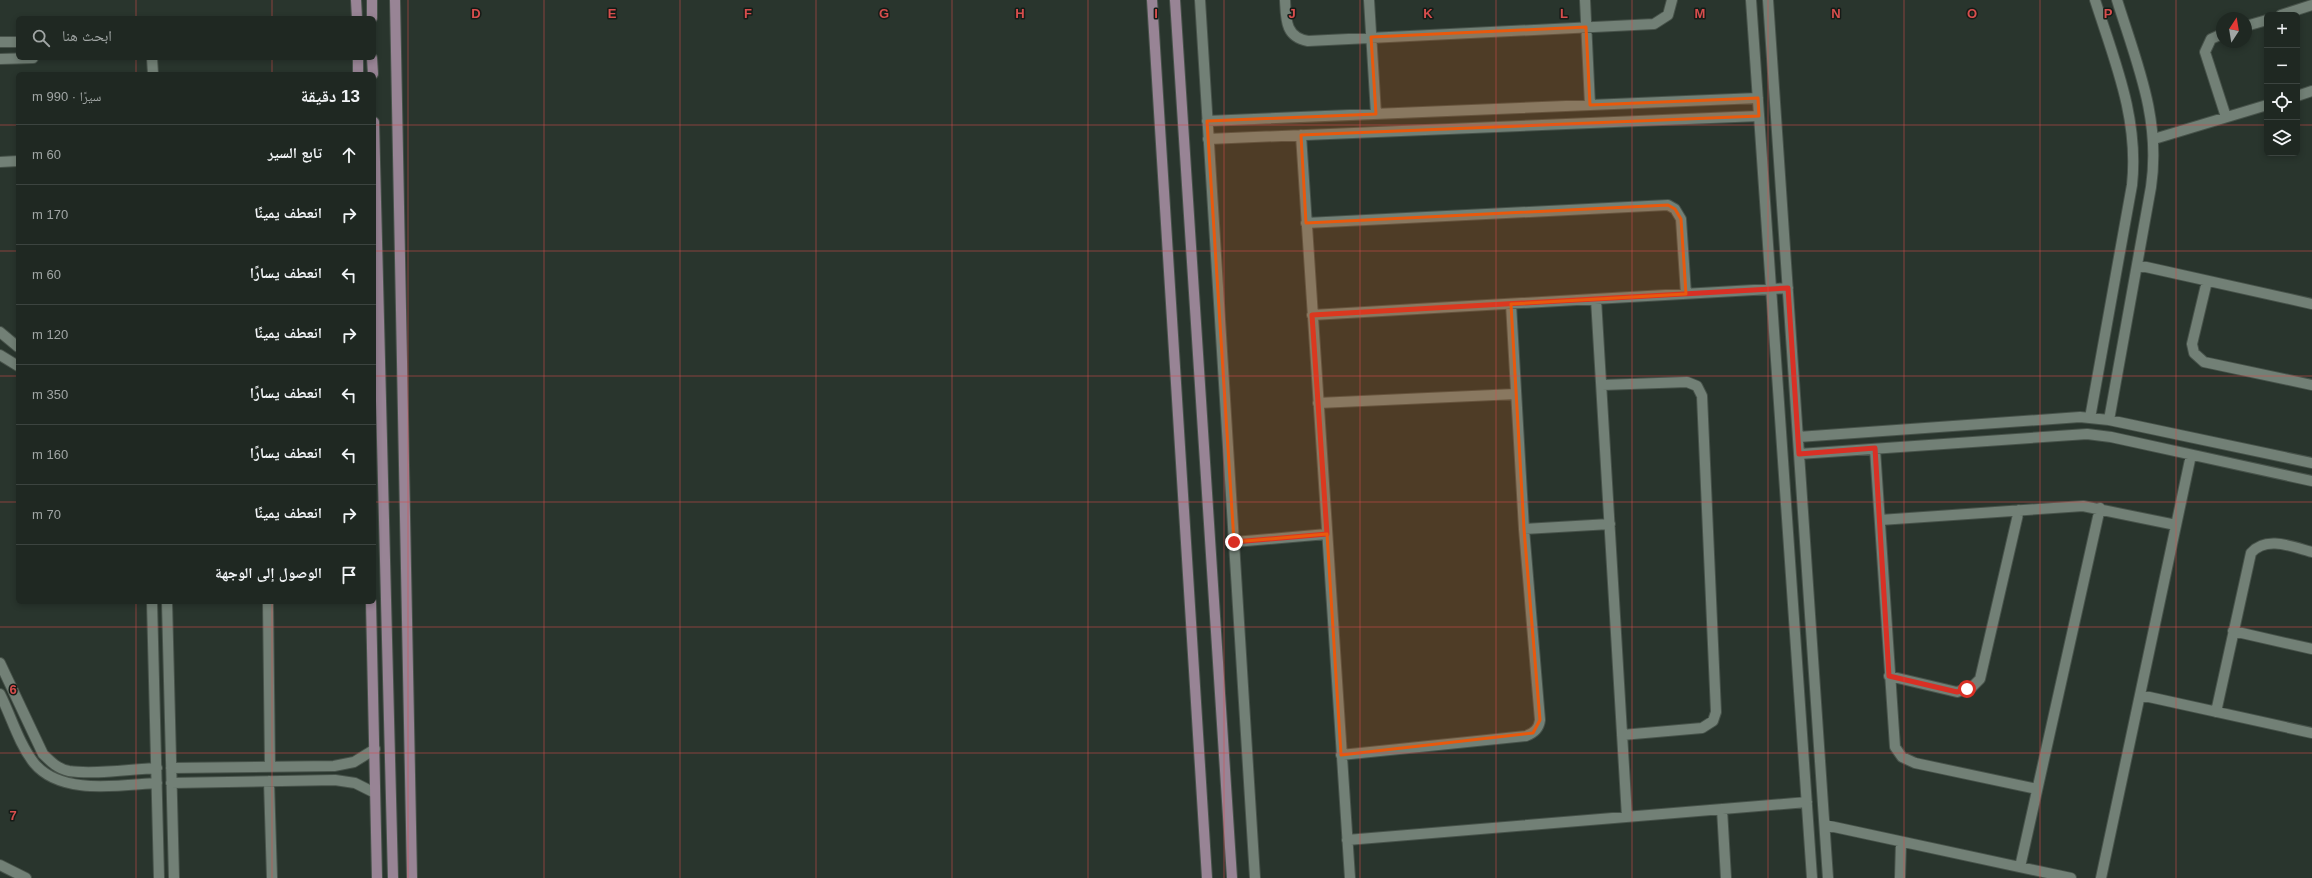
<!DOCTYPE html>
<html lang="ar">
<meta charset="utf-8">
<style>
body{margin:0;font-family:Helvetica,"Noto Naskh Arabic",sans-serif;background:#27302a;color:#f1f3f6;direction:rtl}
.controls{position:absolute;right:12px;top:12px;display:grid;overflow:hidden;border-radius:6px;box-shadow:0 2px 6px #0003}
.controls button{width:36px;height:36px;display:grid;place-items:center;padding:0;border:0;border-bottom:1px solid #3c4440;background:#1f2822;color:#f1f3f6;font:20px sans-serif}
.compass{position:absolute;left:2216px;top:12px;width:36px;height:36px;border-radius:50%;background:#1f2822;box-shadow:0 2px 6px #0003;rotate:12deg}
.stop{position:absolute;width:12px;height:12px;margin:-9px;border:3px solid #d93025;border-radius:50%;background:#fff}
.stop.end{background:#d93025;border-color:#fff;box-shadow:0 1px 4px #0008}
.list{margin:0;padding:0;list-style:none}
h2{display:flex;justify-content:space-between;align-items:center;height:52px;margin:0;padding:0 16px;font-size:17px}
h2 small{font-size:13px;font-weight:400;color:#a1a6a5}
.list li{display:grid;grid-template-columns:26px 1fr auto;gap:12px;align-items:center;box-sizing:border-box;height:60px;padding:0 16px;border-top:1px solid #3c4440}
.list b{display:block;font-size:15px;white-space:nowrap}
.list em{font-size:13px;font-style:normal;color:#a1a6a5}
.icon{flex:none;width:22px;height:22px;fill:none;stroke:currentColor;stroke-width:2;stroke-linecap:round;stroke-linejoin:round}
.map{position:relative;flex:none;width:2312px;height:878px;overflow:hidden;direction:ltr}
.search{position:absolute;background:#1f2822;box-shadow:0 2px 6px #0003;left:16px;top:16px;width:360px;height:44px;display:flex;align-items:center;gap:10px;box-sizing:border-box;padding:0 14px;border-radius:6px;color:#a1a6a5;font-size:15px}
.panel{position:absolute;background:#1f2822;box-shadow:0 2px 6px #0003;left:16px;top:72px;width:360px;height:532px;border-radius:6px;direction:rtl}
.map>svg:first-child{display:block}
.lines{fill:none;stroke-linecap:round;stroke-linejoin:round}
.street-casing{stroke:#47524a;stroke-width:12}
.secondary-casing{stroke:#47524a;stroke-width:12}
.street{stroke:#728076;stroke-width:10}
.secondary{stroke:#988495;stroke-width:10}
.route{stroke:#d93025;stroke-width:5}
.marked{fill:#e8590c;fill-opacity:0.2;stroke:#e8590c;stroke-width:3;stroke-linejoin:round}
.grid{fill:none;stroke:#d84e4d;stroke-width:1;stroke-opacity:0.55}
.grid-label{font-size:13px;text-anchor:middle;font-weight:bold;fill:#d84e4d;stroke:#161b17;stroke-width:3;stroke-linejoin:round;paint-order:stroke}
</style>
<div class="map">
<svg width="2312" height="878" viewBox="0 0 2312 878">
<rect width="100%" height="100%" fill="#29352d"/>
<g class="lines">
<g class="street-casing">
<path id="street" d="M1200,0L1255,878
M1285,0C1286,19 1285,37 1308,41L1654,24L1668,15L1672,0
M1369,0L1376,114
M1585,0L1590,105
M1751,0L1812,878
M1768,0L1828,878
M2281,15L2312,5
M2246,26L2267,20
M2222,34L2211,39L2205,52L2226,117
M0,42H18
M152,58L153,74
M0,59L33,58
M2297,96L2312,91
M1207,121L1758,98
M1301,135L1350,878
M1208,139L1759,116
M2154,139L2267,105
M0,162L18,161
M1306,223L1668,205L1675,209L1681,219L1686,294
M2137,265L2312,304
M2207,281L2192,344L2194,353L2204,362L2312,385
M1596,299L1627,817
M1312,315L1788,288
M0,332L18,347
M0,355L18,366
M1602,385L1687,382L1697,386L1702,396L1716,712L1713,721L1702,728L1622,735
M1318,403L1516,394
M2090,418L2132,185C2139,119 2115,62 2095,0
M2109,420L2151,187C2161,119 2137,64 2117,0
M1798,437L2080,417L2109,420L2312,463
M1875,449L1895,747L1902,757L1915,763L2037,789
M1799,454L2087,434L2111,437L2312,481
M1880,520L2083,506L2176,525
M1524,529L1610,524
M1234,542L1327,534
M152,602L159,878
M167,602L174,878
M268,602L270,767
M2233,631L2312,649
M0,663L43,754C51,762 58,769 69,771C95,775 130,769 157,768
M1889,676L1957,692L1972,687L1980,679L2019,510
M0,694C11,716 19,744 34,763C61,796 120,785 157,783
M2140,695L2312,733
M2216,712L2251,553C2266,535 2293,547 2312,552
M1341,755L1526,736C1534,733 1539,729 1540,720L1524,529L1511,304
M171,768L334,766L354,762L375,749
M269,781L272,878
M171,783L335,780L355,783L375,793
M1722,809L1726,878
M1825,825L2071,878
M1347,840L1807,802
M0,865L26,878
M2020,867L2100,508
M1900,878L1901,842
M2101,878L2191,455"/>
</g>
<g class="secondary-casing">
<path id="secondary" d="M356,0L357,18
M372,0V18
M395,0L412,878
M1152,0L1207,878
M1175,0L1232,878
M358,58V74
M372,58L373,74
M374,122L393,878
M371,602L377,878"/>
</g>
<use href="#street" class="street"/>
<use href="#secondary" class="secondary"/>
</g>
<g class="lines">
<path class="route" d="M1234,542L1327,534L1312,315L1788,288L1799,454L1875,448L1889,676L1957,692L1967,689"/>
</g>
<path class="marked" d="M1586,27L1590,105L1758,98L1759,116L1301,135L1306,223L1668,205L1675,209L1681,219L1686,294L1511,304L1524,529L1540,720L1533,733L1341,755L1327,534L1234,542L1207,121L1376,114L1371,37Z"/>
<path class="grid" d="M136,0V18M272,0V18M408,0V878M544,0V878M680,0V878M816,0V878M952,0V878M1088,0V878M1224,0V878M1360,0V878M1496,0V878M1632,0V878M1768,0V878M1904,0V878M2040,0V878M2176,0V878M136,58V74M272,58V74M0,125H18M374,125H2267M2297,125H2312M0,251H18M374,251H2312M0,376H18M374,376H2312M0,502H18M374,502H2312M136,602V878M272,602V878M0,627H2312M0,753H2312"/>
<g class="grid-label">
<text x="476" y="18">D</text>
<text x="612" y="18">E</text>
<text x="748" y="18">F</text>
<text x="884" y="18">G</text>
<text x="1020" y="18">H</text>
<text x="1156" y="18">I</text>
<text x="1292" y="18">J</text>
<text x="1428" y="18">K</text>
<text x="1564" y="18">L</text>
<text x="1700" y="18">M</text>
<text x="1836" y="18">N</text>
<text x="1972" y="18">O</text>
<text x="2108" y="18">P</text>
<text x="13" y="694">6</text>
<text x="13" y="820">7</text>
</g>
</svg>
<div class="controls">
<button>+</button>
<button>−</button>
<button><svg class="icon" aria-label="locate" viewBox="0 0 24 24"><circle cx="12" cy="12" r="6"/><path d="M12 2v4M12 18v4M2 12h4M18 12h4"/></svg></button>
<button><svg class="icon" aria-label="layers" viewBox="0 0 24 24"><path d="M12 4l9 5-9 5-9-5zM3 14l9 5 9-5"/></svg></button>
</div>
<svg class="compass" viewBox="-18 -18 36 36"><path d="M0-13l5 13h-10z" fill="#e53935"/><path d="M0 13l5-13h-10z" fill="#a1a6a5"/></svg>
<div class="stop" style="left:1967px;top:689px"></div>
<div class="stop end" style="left:1234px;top:542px"></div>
<div class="search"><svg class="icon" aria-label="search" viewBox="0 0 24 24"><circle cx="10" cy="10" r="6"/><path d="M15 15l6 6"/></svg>ابحث هنا</div>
<section class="panel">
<h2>13 دقيقة<small>سيرًا · 990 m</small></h2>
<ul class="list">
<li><svg class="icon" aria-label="ahead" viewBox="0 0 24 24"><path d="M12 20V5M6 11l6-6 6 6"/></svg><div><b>تابع السير</b></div><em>60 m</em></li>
<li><svg class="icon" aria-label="right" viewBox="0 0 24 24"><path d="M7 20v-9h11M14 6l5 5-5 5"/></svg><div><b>انعطف يمينًا</b></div><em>170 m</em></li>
<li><svg class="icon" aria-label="left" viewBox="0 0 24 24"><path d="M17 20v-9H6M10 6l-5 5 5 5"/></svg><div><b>انعطف يسارًا</b></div><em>60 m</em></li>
<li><svg class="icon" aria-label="right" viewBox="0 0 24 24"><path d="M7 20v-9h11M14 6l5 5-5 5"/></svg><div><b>انعطف يمينًا</b></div><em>120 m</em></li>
<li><svg class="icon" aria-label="left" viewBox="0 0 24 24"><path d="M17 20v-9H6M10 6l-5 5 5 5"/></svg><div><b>انعطف يسارًا</b></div><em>350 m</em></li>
<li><svg class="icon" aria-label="left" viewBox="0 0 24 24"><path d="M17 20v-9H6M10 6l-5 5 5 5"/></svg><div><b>انعطف يسارًا</b></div><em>160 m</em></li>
<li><svg class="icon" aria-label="right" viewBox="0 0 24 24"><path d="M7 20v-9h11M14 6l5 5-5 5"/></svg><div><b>انعطف يمينًا</b></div><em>70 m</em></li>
<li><svg class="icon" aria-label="arrive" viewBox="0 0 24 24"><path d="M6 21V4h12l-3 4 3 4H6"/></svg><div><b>الوصول إلى الوجهة</b></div></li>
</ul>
</section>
</div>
